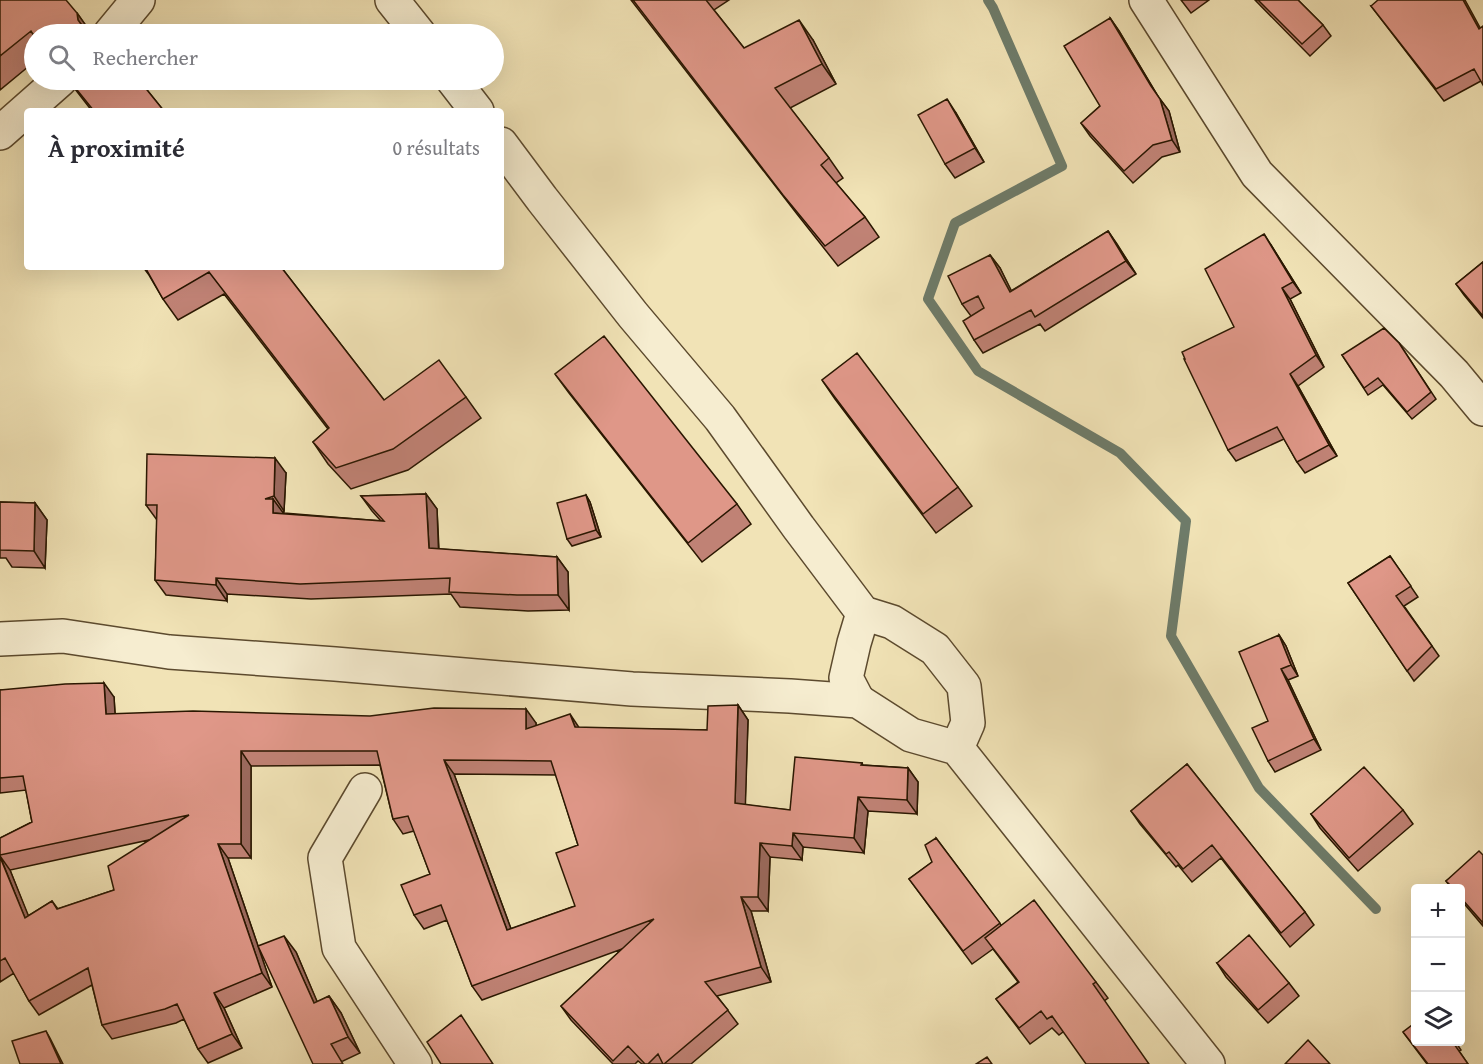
<!DOCTYPE html>
<html lang="fr">
<meta charset="utf-8">
<style>
body{margin:0;font-family:"Gentium Book Plus",serif;background:#f7f7f7;color:#2b2b33}
.controls{position:absolute;right:18px;bottom:18px;display:grid;overflow:hidden;border-radius:6px;box-shadow:0 6px 24px #0002}
.controls button{width:54px;height:54px;display:grid;place-items:center;padding:0;border:0;border-bottom:2px solid #e1e1e2;background:#fff;color:#2b2b33;font:30px sans-serif}
.list{margin:0;padding:0;list-style:none}
h2{display:flex;justify-content:space-between;align-items:center;height:78px;margin:0;padding:0 24px;font-size:26px}
h2 small{font-size:20px;font-weight:400;color:#7c7c81}
.icon{flex:none;width:33px;height:33px;fill:none;stroke:currentColor;stroke-width:2;stroke-linecap:round;stroke-linejoin:round}
.map{position:relative;flex:none;width:1483px;height:1064px;overflow:hidden}
.search{position:absolute;background:#fff;box-shadow:0 6px 24px #0002;left:24px;top:24px;width:480px;height:66px;display:flex;align-items:center;gap:15px;box-sizing:border-box;padding:0 21px;border-radius:33px;color:#7c7c81;font-size:22px}
.panel{position:absolute;background:#fff;box-shadow:0 6px 24px #0002;left:24px;top:108px;width:480px;height:162px;border-radius:6px}
.map>svg:first-child{display:block}
.lines{fill:none;stroke-linecap:round;stroke-linejoin:round}
.stream{stroke:#6e7b69;stroke-width:10}
.minor-casing{stroke:#5c4a2e;stroke-width:36}
.tertiary-casing{stroke:#5c4a2e;stroke-width:36}
.minor{stroke:#f6edd0;stroke-width:33}
.tertiary{stroke:#f6edd0;stroke-width:33}
.wall{fill:#c08275;stroke:#2a1701;stroke-width:1.5;fill-rule:evenodd}
.shaded-wall{fill:#9c6a5f;stroke:#2a1701;stroke-width:1.5}
.building{fill:#df9788;stroke:#2a1701;stroke-width:1.5;fill-rule:evenodd}
</style>
<div class="map">
<svg width="1483" height="1064" viewBox="0 0 1483 1064">
<rect width="100%" height="100%" fill="#f1e3b6"/>
<filter id="stains"><feTurbulence type="fractalNoise" baseFrequency=".00333" numOctaves="4"/><feColorMatrix values="0 0 0 0 .2 0 0 0 0 .09 0 0 0 0 .02 0 0 0 .5 -.17"/></filter>
<radialGradient id="worn" r=".72"><stop offset=".6" stop-color="#630" stop-opacity="0"/><stop offset="1" stop-color="#630" stop-opacity=".3"/></radialGradient>
<g class="lines">
<path class="stream" d="M988,0L993,8L1062,166L955,223L928,299L978,371L1120,453L1186,521L1171,636L1259,788L1376,909"/>
<g class="minor-casing">
<path id="minor" d="M392,0L419,34
M1146,0L1257,174L1454,374L1483,409
M110,34L138,0
M453,80L477,111
M0,133L60,80
M501,144L542,199L633,315L720,418L799,528L863,613
M858,701L846,678L854,643L863,613L892,622L935,649L964,686L968,723L957,748
M365,790L325,858L339,948L415,1064"/>
</g>
<g class="tertiary-casing">
<path id="tertiary" d="M0,639L63,636L169,652L335,664L632,689L790,696L858,701L911,735L957,748L1208,1064"/>
</g>
<use href="#minor" class="minor"/>
<use href="#tertiary" class="tertiary"/>
</g>
<path class="wall" d="M0,0L77,13L88,29L34,34V62L0,90Z
M631,0H729L714,10L744,48L813,40L836,84L790,108L829,158L843,178L836,183L865,217L879,237L838,266L797,214Z
M1181,0H1209L1191,13Z
M1255,0H1298L1323,25L1331,36L1310,56Z
M1371,6L1480,28L1481,81L1444,101Z
M1110,18L1119,31L1157,95L1169,111L1180,152L1162,157L1133,183L1090,136L1081,123L1100,106Z
M68,80H139L164,111H92Z
M956,113L984,162L955,178L945,164Z
M1108,231L1136,274L1045,331L1040,324L983,353L974,340L971,316L962,304L990,255L1000,268L1011,291Z
M1271,245L1301,293L1290,299L1324,367L1298,386L1337,456L1305,473L1297,462L1284,439L1236,461L1228,450L1234,327Z
M1483,262V318L1464,295L1456,284Z
M143,267H281L384,400L466,397L481,418L408,470L351,489L328,464L313,442L328,429L224,294L178,320L163,299L149,275Z
M1399,343L1436,399L1412,419L1383,385L1368,395L1342,355Z
M555,374L737,504L751,524L702,562L569,393Z
M822,380L958,487L972,506L936,533L835,399Z
M286,473L284,511L283,512L284,513L381,521L372,511L361,496L426,494L437,509L439,549L557,557L568,572L569,610L528,611L460,607L451,594L311,599L227,594V601L166,595L155,580L157,520L146,505Z
M586,495L590,502L601,537L572,546L567,539Z
M0,502L35,503L47,520L45,568L12,567L6,558H0Z
M1390,556L1418,597L1404,606L1439,656L1414,681L1348,583Z
M1279,635L1286,646L1298,676L1288,680L1321,750L1275,772L1268,761V721Z
M0,690L114,697L115,714L536,723V726L580,728L707,730L738,705L748,720L745,805L790,810L862,763L863,765L908,768L918,782L917,814L868,811L864,853L803,847L802,860L770,857L768,911H751L771,982L717,996L738,1024L691,1064H642L638,1061L635,1064H613L571,1020L561,1006L622,949L482,1000L472,986L447,920L424,929L414,915L430,874L414,831L403,834L393,819L380,765L251,766V858H228L272,987L224,1008L242,1048L208,1063L198,1049L184,1019L176,1023L112,1039L102,1025L92,985L39,1015L29,1001L14,973L0,982V838L32,822L26,790L0,793ZM454,774L556,775L578,845L575,906L511,929ZM149,840L114,890L58,909L52,901L28,916L10,870Z
M1187,764L1305,912L1314,925L1290,947L1221,858L1192,882L1178,865L1176,867L1140,824L1131,811Z
M1403,810L1413,824L1358,871L1320,828L1311,814Z
M936,838L1001,925L1096,982L1108,998L1059,1035L1052,1028L1030,1044L996,999L1018,982L993,949L972,964L909,879L932,862Z
M1483,855V926L1461,900V888H1451L1446,881Z
M296,952L317,1002L329,996L341,1013L360,1053L343,1061L313,1064Z
M1217,963L1289,983L1299,996L1268,1023L1226,977Z
M1403,1032L1416,1041H1455L1461,1050L1459,1051L1468,1064H1427Z"/>
<path class="shaded-wall" d="M1463,0H1465L1483,33L1479,29Z
M77,13L92,34H88L78,20Z
M1110,18L1119,31L1159,98L1151,86Z
M799,20L813,40L836,84L822,64Z
M947,99L956,113L984,162L975,148Z
M1160,99L1169,111L1180,152L1172,140Z
M1108,231L1117,244L1136,274L1126,261Z
M1264,234L1271,245L1301,293L1293,282Z
M990,255L1000,268L1019,306L1010,292Z
M1282,288L1290,299L1324,367L1316,355Z
M1290,374L1298,386L1337,456L1329,445Z
M275,458L286,473L284,511L274,496Z
M426,494L437,509L439,563L429,548Z
M586,495L590,502L601,537L596,530Z
M273,499L284,514L273,513Z
M35,503L47,520L45,568L34,551Z
M557,557L568,572L569,610L558,595Z
M216,578L227,594V601L216,585Z
M1279,635L1286,646L1298,676L1291,665Z
M1281,669L1288,680L1321,750L1314,739Z
M104,683L114,697L116,729L106,714Z
M738,705L748,720L745,818L735,803Z
M526,709L536,723V743L526,729Z
M570,714L580,729L575,727Z
M241,751L251,766V858L241,844Z
M444,760L454,774L517,945L507,930Z
M908,768L918,782L917,814L907,800Z
M858,797L868,811L864,853L854,838Z
M793,833L803,847L802,860L792,846Z
M760,843L770,857L768,911L758,897Z
M218,844L228,858L272,987L262,973Z
M0,856L10,870L35,932L25,918Z
M741,897L751,911L771,982L761,967Z
M284,936L296,952L325,1020L314,1003Z
M214,993L224,1008L242,1048L232,1034Z
M329,996L341,1013L360,1053L348,1037Z
M46,1031L50,1038L63,1064H61Z"/>
<path class="building" d="M0,0H66L77,13L78,20L83,27L91,31L94,34H34V36L31,31L0,56Z
M633,0H706L744,48L799,20L822,64L775,88L829,158L821,165L865,217L825,246L783,195Z
M1258,0H1298L1323,25L1302,44Z
M1378,0H1463L1479,29L1483,26V85L1474,69L1436,89L1371,6Z
M1110,18L1151,86L1160,99L1172,140L1153,145L1124,171L1081,123L1100,106L1064,46Z
M69,80H139L164,111H94Z
M947,99L975,148L945,164L918,115Z
M1108,231L1126,261L1035,317L1031,310L974,340L963,321L984,308L978,296L962,304L948,276L990,255L1010,292Z
M1264,234L1293,282L1282,288L1316,355L1290,374L1329,445L1297,462L1277,427L1228,450L1184,359H1185L1182,352L1234,327L1205,269Z
M1483,262V316L1456,284Z
M145,267H281L384,400L439,360L466,397L393,449L336,468L313,442L329,428L209,272L163,299Z
M1384,328L1399,343L1431,392L1407,412L1378,378L1364,388L1342,355Z
M604,336L737,504L688,543L555,374Z
M857,353L958,487L923,514L822,380Z
M147,454L275,458L274,496L265,499H273V513L384,521L361,496L426,494L429,548L557,557L558,595H517L449,592L450,578L300,584L216,578V585L155,580L157,505H146Z
M586,495L596,530L567,539L557,503Z
M0,502L35,503L34,551L0,550Z
M1390,556L1411,586L1396,596L1432,646L1407,671L1348,583Z
M1279,635L1291,665L1281,669L1314,739L1268,761L1252,728L1268,721L1239,652Z
M104,683L106,714L193,711L370,716L434,708L526,709V729L570,714L575,727L707,730L708,706L738,705L735,803L790,810L795,757L862,763L861,765L908,768L907,800L858,797L854,838L793,833L792,846L760,843L758,897H741L761,967L705,982L728,1010L664,1064H663L658,1054L648,1064H645L628,1046L613,1061L561,1006L654,919L472,986L441,905L414,915L401,885L430,874L408,816L393,819L377,751H241V844H218L262,973L214,993L232,1034L198,1049L177,1004L165,1009L102,1025L88,968L29,1001L5,958L0,961V857L25,918L52,901L57,909L114,890L108,866L189,815L0,855V838L32,822L23,776L0,778V690L65,684ZM444,760L551,761L578,845L556,853L575,906L507,930Z
M1187,764L1305,912L1281,933L1212,845L1183,869L1169,852L1166,854L1131,811Z
M1364,767L1403,810L1349,858L1311,814Z
M936,838L1000,923L963,951L909,879L932,862L925,845Z
M1479,851L1483,855V923L1461,898V888H1453L1446,881Z
M1034,900L1096,982L1093,984L1149,1064H1086L1052,1016L1047,1019L1041,1011L1019,1028L996,999L1019,982L985,938Z
M1249,935L1289,983L1258,1010L1217,963Z
M284,936L314,1003L329,996L348,1037L331,1044L343,1064H313L258,946Z
M461,1015L493,1064H441L427,1042Z
M1416,1022V1041H1452L1468,1064H1428L1403,1032Z
M46,1031L61,1064H20L12,1041Z
M1308,1040L1330,1064H1285Z
M987,1057L992,1064H976Z"/>
<rect width="100%" height="100%" filter="url(#stains)"/>
<rect width="100%" height="100%" fill="url(#worn)"/>
</svg>
<div class="controls">
<button>+</button>
<button>−</button>
<button><svg class="icon" aria-label="layers" viewBox="0 0 24 24"><path d="M12 4l9 5-9 5-9-5zM3 14l9 5 9-5"/></svg></button>
</div>
<div class="search"><svg class="icon" aria-label="search" viewBox="0 0 24 24"><circle cx="10" cy="10" r="6"/><path d="M15 15l6 6"/></svg>Rechercher</div>
<section class="panel">
<h2>À proximité<small>0 résultats</small></h2>
<ul class="list">
</ul>
</section>
</div>
